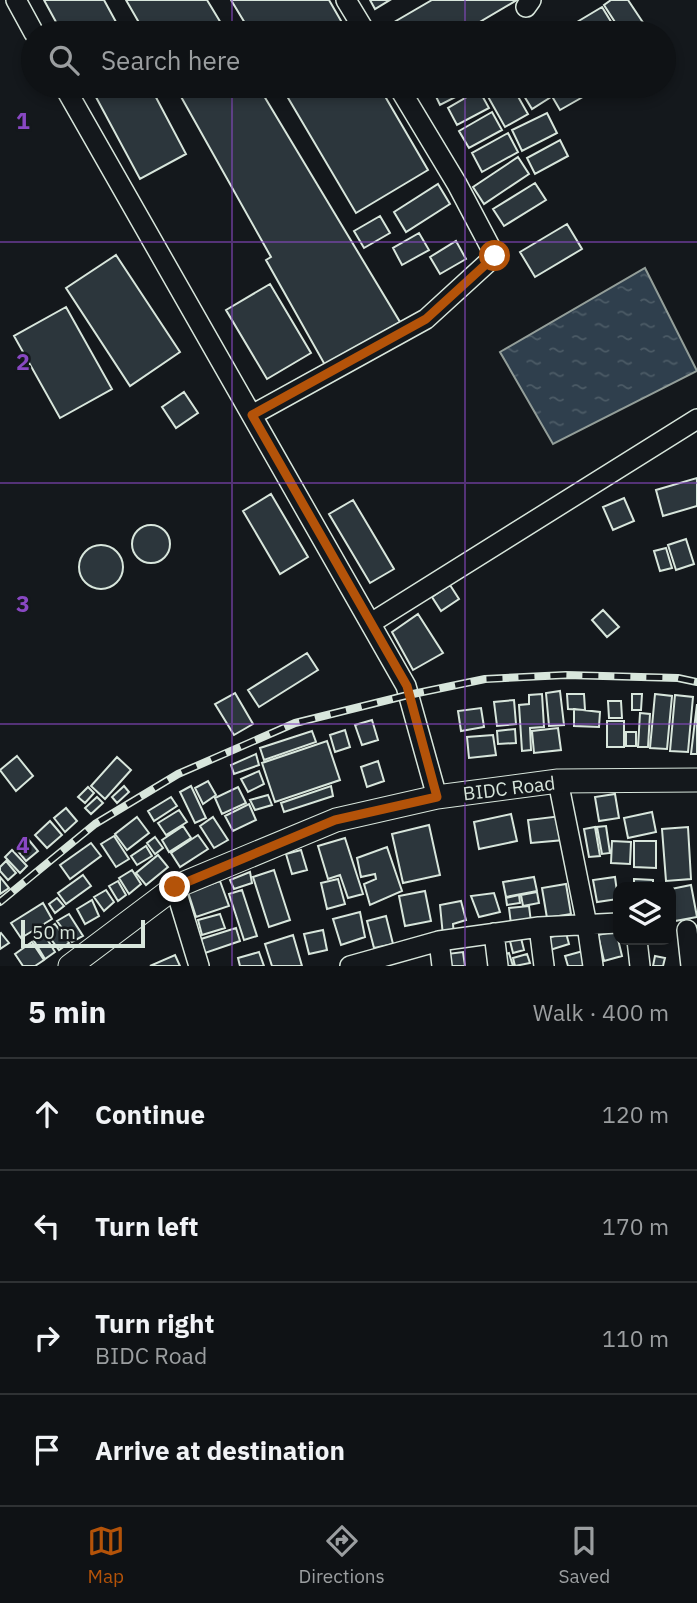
<!DOCTYPE html>
<meta charset="utf-8">
<style>
body{margin:0;font-family:"IBM Plex Sans",sans-serif;background:#1d2022;color:#f1f3f6}
.controls{position:absolute;right:21px;bottom:21px;display:grid;overflow:hidden;border-radius:14px;box-shadow:0 4px 10px #0003}
.controls button{width:63px;height:63px;display:grid;place-items:center;padding:0;border:0;border-bottom:2px solid #2f3234;background:#0f1215;color:#f1f3f6;font:35px sans-serif}
.scale{position:absolute;left:21px;bottom:18px;width:124px;box-sizing:border-box;padding-left:7px;border:4px solid #d8e6dc;border-top:0;font-size:19px;line-height:24px;white-space:nowrap;color:#d8e6dc;-webkit-text-stroke:5px #14181c;paint-order:stroke}
.stop{position:absolute;width:21px;height:21px;margin:-16px;border:5px solid #b45309;border-radius:50%;background:#fff}
.stop.end{background:#b45309;border-color:#fff;box-shadow:0 2px 7px #0008}
.list{margin:0;padding:0;list-style:none}
h2{display:flex;justify-content:space-between;align-items:center;height:91px;margin:0;padding:0 28px;font-size:30px}
h2 small{font-size:23px;font-weight:400;color:#9b9ea0}
.list li{display:grid;grid-template-columns:46px 1fr auto;gap:21px;align-items:center;box-sizing:border-box;height:112px;padding:0 28px;border-top:2px solid #2f3234}
.list b{display:block;font-size:26px;white-space:nowrap}
.list p{margin:0;font-size:23px;white-space:nowrap;color:#9b9ea0}
.list em{font-size:23px;font-style:normal;color:#9b9ea0}
.icon{flex:none;width:38px;height:38px;fill:none;stroke:currentColor;stroke-width:2;stroke-linecap:round;stroke-linejoin:round}
.map{position:relative;flex:none;width:697px;height:966px;overflow:hidden}
.search{position:absolute;background:#0f1215;box-shadow:0 4px 10px #0003;left:21px;right:21px;top:21px;height:77px;display:flex;align-items:center;gap:18px;box-sizing:border-box;padding:0 24px;border-radius:38px;color:#9b9ea0;font-size:26px}
.sheet{height:539px;background:#0f1215}
nav{display:flex;justify-content:space-around;align-items:center;box-sizing:border-box;height:98px;border-top:2px solid #2f3234;background:#0f1215;font-size:19px;color:#9b9ea0}
nav a{display:grid;justify-items:center;gap:4px}
nav .on{color:#b45309}
.map>svg:first-child{display:block}
.water{fill:url(#water-ripples);stroke:#939e99;stroke-width:2}
.building{fill:#2c363c;stroke:#d8e6dc;stroke-width:2}
.lines{fill:none;stroke-linecap:round;stroke-linejoin:round}
.minor-casing{stroke:#d8e6dc;stroke-width:22}
.major-casing{stroke:#d8e6dc;stroke-width:25}
.minor{stroke:#14181c;stroke-width:19}
.major{stroke:#14181c;stroke-width:23}
.rail-casing{stroke:#d8e6dc;stroke-width:8}
.rail{stroke:#14181c;stroke-width:5;stroke-dasharray:16;stroke-linecap:butt}
.route{stroke:#b45309;stroke-width:9}
.grid{fill:none;stroke:#8948c3;stroke-width:2;stroke-opacity:0.55}
.labels{text-anchor:middle;dominant-baseline:central;stroke-width:5;stroke-linejoin:round;paint-order:stroke}
.street-label{font-size:19px;fill:#d8e6dc;stroke:#14181c}
.grid-label{font-size:23px;text-anchor:middle;font-weight:bold;fill:#8948c3;stroke:#14181c;stroke-width:5;stroke-linejoin:round;paint-order:stroke}
</style>
<div class="map">
<svg width="697" height="966" viewBox="0 0 697 966">
<defs>
<pattern id="water-ripples" width="26" height="14" patternUnits="userSpaceOnUse" patternTransform="scale(1.75)"><rect width="26" height="14" fill="#2f3f4d"/><path d="M2 4q2-2 4 0t4 0M15 11q2-2 4 0t4 0" fill="none" stroke="#4c5b66"/></pattern>
</defs>
<rect width="100%" height="100%" fill="#14181c"/>
<path class="water" d="M645,268L697,371L553,444L500,352Z"/>
<path class="building" d="M44,0H104L122,33H62Z
M126,0H207L227,33H145Z
M231,0H329L348,33H251Z
M370,0H390L375,9Z
M432,0H517L461,33H394L389,25Z
M611,0H628L648,30L642,33H622L604,5Z
M602,7L618,33H577L572,25Z
M507,24L512,33H491Z
M571,25L576,33H556Z
M90,86H150L186,154L140,179Z
M175,86H258L400,322L325,365L266,260L271,257Z
M281,86H379L428,170L356,213Z
M431,86H477L440,105Z
M482,86H512L528,114L505,127Z
M518,86H544L551,97L532,109Z
M546,86H602L560,110Z
M479,90L489,108L457,125L448,108Z
M492,112L502,130L469,148L459,131Z
M547,113L557,133L522,151L512,130Z
M508,133L518,152L482,172L472,153Z
M560,140L568,156L535,174L527,158Z
M518,157L529,174L484,204L473,187Z
M535,183L546,200L504,226L493,209Z
M438,184L450,204L406,232L394,212Z
M380,216L390,233L364,248L354,231Z
M567,224L582,249L535,277L520,252Z
M419,233L429,250L402,265L393,248Z
M456,241L466,259L440,274L430,257Z
M116,255L180,352L130,386L66,288Z
M270,284L311,353L267,379L226,310Z
M66,307L112,389L60,418L14,336Z
M184,392L198,413L176,428L162,407Z
M697,478V506L663,516L656,490Z
M271,494L308,557L280,574L243,511Z
M624,498L634,521L613,530L603,507Z
M353,500L394,569L370,583L329,514Z
M132 544a19 19 0 1 1 38 0a19 19 0 1 1-38 0Z
M686,539L694,564L676,570L668,545Z
M79 567a22 22 0 1 1 44 0a22 22 0 1 1-44 0Z
M666,548L672,568L660,571L654,551Z
M450,585L459,599L441,611L432,597Z
M603,610L619,627L607,637L592,620Z
M418,614L443,653L413,670L392,632Z
M307,653L318,670L259,707L248,690Z
M560,691L564,725L549,726L546,693Z
M235,693L253,724L234,735L215,704Z
M542,694L544,727L530,728L531,750L522,751L519,705L529,704V695Z
M567,694H584L585,710L568,709Z
M632,694H642L641,710H632Z
M655,694L672,696L667,749L650,748Z
M675,695L693,697L688,752L670,751Z
M514,700L516,724L497,726L494,702Z
M608,701H621L622,718H609Z
M697,704V754H691Z
M481,708L484,727L461,731L458,711Z
M574,709L600,712L599,727L574,726Z
M640,713L650,714L648,747H638Z
M372,720L378,740L362,745L355,725Z
M607,721H624V747H607Z
M558,728L561,750L534,753L532,731Z
M515,729L516,743L498,744L497,731Z
M345,730L350,747L335,752L330,735Z
M312,731L316,742L264,760L260,748Z
M626,732H636V746H626Z
M493,735L496,755L469,758L467,737Z
M327,741L340,780L275,802L262,763Z
M256,754L259,765L234,774L231,765Z
M17,756L33,776L16,791L0,770Z
M117,757L131,770L105,799L91,786Z
M378,761L384,781L367,787L361,767Z
M259,771L264,784L248,792L241,779Z
M208,781L216,795L203,804L195,788Z
M124,786L129,792L117,803L112,797Z
M191,786L206,818L195,823L180,792Z
M331,786L333,796L284,812L281,803Z
M88,787L94,793L85,803L78,797Z
M238,787L246,803L222,814L215,798Z
M615,794L619,818L599,821L595,797Z
M268,795L272,805L255,810L250,800Z
M97,797L103,803L91,814L85,808Z
M171,797L177,806L154,821L148,811Z
M249,804L256,820L233,831L225,816Z
M66,808L77,821L65,832L54,818Z
M179,810L187,822L166,835L158,823Z
M652,812L656,832L628,838L624,818Z
M511,814L517,841L479,849L474,822Z
M561,816L564,840L531,843L528,820Z
M137,817L149,833L127,850L115,834Z
M213,817L228,840L214,848L200,826Z
M50,821L62,835L47,848L35,835Z
M429,825L440,875L403,883L392,834Z
M183,826L191,838L169,852L162,840Z
M606,826L610,853L602,854L597,827Z
M595,827L600,856L589,857L584,829Z
M688,827L691,879L666,881L662,829Z
M198,835L208,849L180,867L171,853Z
M114,836L129,859L116,867L101,844Z
M155,837L163,848L155,854L147,843Z
M345,838L363,894L348,898L340,875L328,879L318,846Z
M28,839L38,851L26,861L16,849Z
M612,841L631,842L630,864L611,863Z
M634,841H656V868L634,867Z
M91,843L101,856L70,879L60,865Z
M146,846L152,856L137,865L131,856Z
M387,847L402,891L370,905L364,884L376,879L375,874L361,877L357,858Z
M12,850L27,866L20,873L5,857Z
M301,850L307,870L292,874L286,854Z
M158,855L168,867L146,885L136,873Z
M6,861L16,873L8,880L0,871V867Z
M132,870L141,884L129,894L119,878Z
M274,870L290,920L269,927L253,877Z
M250,872L252,883L234,889L230,880Z
M83,875L91,886L66,904L58,893Z
M0,877L9,888L0,894Z
M534,877L537,891L506,897L503,882Z
M615,877L618,899L597,902L593,880Z
M338,879L345,904L327,909L321,883Z
M634,879L653,880V887H634Z
M118,881L126,895L118,901L109,886Z
M220,881L229,906L196,917L188,892Z
M566,884L571,914L547,918L542,888Z
M691,885L697,917L675,921L671,889Z
M106,890L114,902L104,911L94,897Z
M242,890L257,936L244,940L229,894Z
M425,891L431,921L405,926L399,896Z
M537,892L539,903L523,906L521,895Z
M494,893L500,912L479,917L471,896Z
M519,895L520,903L507,905L506,898Z
M57,898L64,906L55,913L49,904Z
M92,900L99,916L85,924L77,909Z
M461,901L466,920L453,924L454,935L443,936L440,905Z
M43,903L52,919L21,938L11,923Z
M529,906L531,922L511,924L509,908Z
M360,912L365,937L341,945L333,919Z
M69,914L83,936L72,942L57,921Z
M220,914L225,928L202,935L198,920Z
M386,916L393,944L374,948L367,921Z
M55,924L69,943L59,950L45,931Z
M236,928L240,941L205,953L201,939Z
M323,930L327,950L309,954L304,934Z
M616,931L622,956L604,961L598,935Z
M1,933L9,943L0,949V934Z
M566,933L569,944L550,950L547,938Z
M44,934L55,952L45,959L34,941Z
M293,935L302,966H272L265,944Z
M521,938L524,950L513,953L510,941Z
M32,942L44,960L35,966H23L15,954Z
M583,951L587,966H568L565,956Z
M259,952L264,966H240L238,958Z
M463,952L465,966H448L447,954Z
M509,953L513,966H506L502,955Z
M527,954L530,963L515,966L513,958Z
M175,955L180,966H150Z
M655,956L665,958L663,966H653Z"/>
<g class="lines">
<g class="minor-casing">
<path id="minor" d="M16,0L34,33
M346,0L366,33
M526,7L531,0
M64,86L406,686L437,797
M252,415L426,319L495,256L457,184L398,86
M371,623L697,419
M558,781L587,925L593,966
M175,887L199,966
M539,927L544,966
M687,930L691,966
M494,933L498,966
M637,940L640,966
M439,941L442,966
M350,966L439,941L539,927L618,923"/>
</g>
<g class="major-casing">
<path id="major" d="M70,966L175,887L336,820L437,797L558,781L697,780"/>
</g>
<use href="#minor" class="minor"/>
<use href="#major" class="major"/>
<g class="rail-casing">
<path id="rail" d="M0,902L95,824L178,774L295,723L408,695L485,679L566,675L678,678L697,682"/>
</g>
<use href="#rail" class="rail"/>
</g>
<g class="lines">
<path class="route" d="M175,887L335,820L437,797L407,686L252,415L426,319L495,256"/>
</g>
<path class="grid" d="M232,0V33M465,0V33M232,86V966M465,86V966M0,242H697M0,483H697M0,724H697"/>
<g class="labels">
<g class="street-label">
<text transform="translate(509 788) rotate(-7)">BIDC Road</text>
</g>
</g>
<g class="grid-label">
<text x="23" y="129">1</text>
<text x="23" y="370">2</text>
<text x="23" y="612">3</text>
<text x="23" y="853">4</text>
</g>
</svg>
<div class="controls">
<button><svg class="icon" aria-label="layers" viewBox="0 0 24 24"><path d="M12 4l9 5-9 5-9-5zM3 14l9 5 9-5"/></svg></button>
</div>
<div class="scale">50 m</div>
<div class="stop" style="left:495px;top:256px"></div>
<div class="stop end" style="left:175px;top:887px"></div>
<div class="search"><svg class="icon" aria-label="search" viewBox="0 0 24 24"><circle cx="10" cy="10" r="6"/><path d="M15 15l6 6"/></svg>Search here</div>
</div>
<section class="sheet">
<h2>5 min<small>Walk · 400 m</small></h2>
<ul class="list">
<li><svg class="icon" aria-label="ahead" viewBox="0 0 24 24"><path d="M12 20V5M6 11l6-6 6 6"/></svg><div><b>Continue</b></div><em>120 m</em></li>
<li><svg class="icon" aria-label="left" viewBox="0 0 24 24"><path d="M17 20v-9H6M10 6l-5 5 5 5"/></svg><div><b>Turn left</b></div><em>170 m</em></li>
<li><svg class="icon" aria-label="right" viewBox="0 0 24 24"><path d="M7 20v-9h11M14 6l5 5-5 5"/></svg><div><b>Turn right</b><p>BIDC Road</p></div><em>110 m</em></li>
<li><svg class="icon" aria-label="arrive" viewBox="0 0 24 24"><path d="M6 21V4h12l-3 4 3 4H6"/></svg><div><b>Arrive at destination</b></div></li>
</ul>
</section>
<nav>
<a class="on"><svg class="icon" aria-label="map" viewBox="0 0 24 24"><path d="M3 6l6-2 6 2 6-2v14l-6 2-6-2-6 2zM9 4v14M15 6v14"/></svg>Map</a>
<a><svg class="icon" aria-label="directions" viewBox="0 0 24 24"><path d="M12 3l9 9-9 9-9-9zM9 14v-3h6M13 9l2 2-2 2"/></svg>Directions</a>
<a><svg class="icon" aria-label="saved" viewBox="0 0 24 24"><path d="M7 4h10v16l-5-4-5 4z"/></svg>Saved</a>
</nav>
